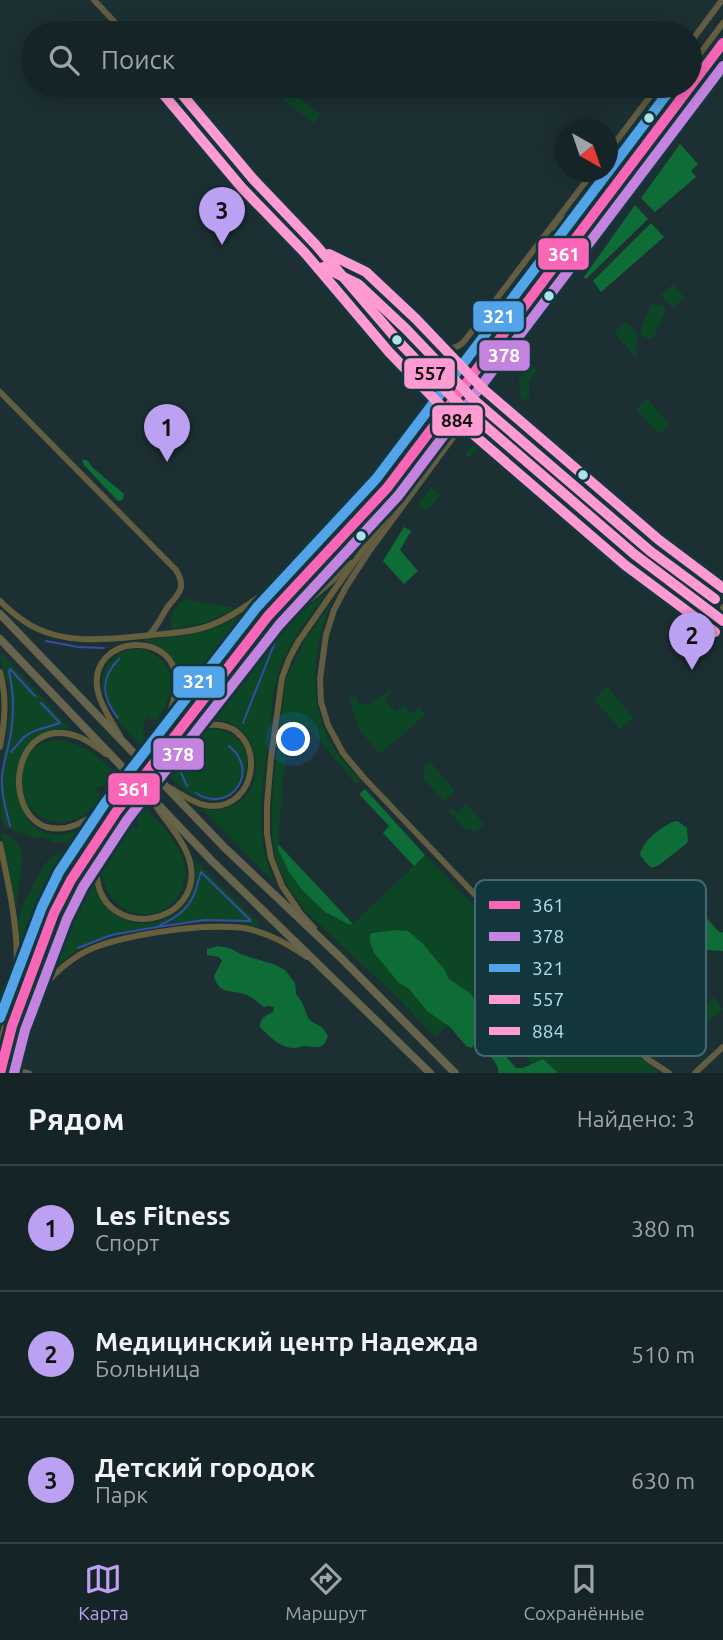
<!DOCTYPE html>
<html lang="ru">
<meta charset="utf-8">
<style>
body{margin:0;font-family:Ubuntu,sans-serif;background:#223032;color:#f1f3f6}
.compass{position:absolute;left:555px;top:119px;width:63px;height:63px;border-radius:50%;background:#152426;box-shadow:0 4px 18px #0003;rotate:140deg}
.you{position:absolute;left:294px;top:740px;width:24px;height:24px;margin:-18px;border:5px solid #fff;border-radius:50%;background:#1a73e8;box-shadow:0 0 0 10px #1a73e833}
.badge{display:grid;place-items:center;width:46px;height:46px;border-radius:50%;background:#bca0f2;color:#111;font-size:23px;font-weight:700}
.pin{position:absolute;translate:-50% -58px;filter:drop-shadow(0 2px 4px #0008)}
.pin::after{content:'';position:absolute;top:37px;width:24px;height:21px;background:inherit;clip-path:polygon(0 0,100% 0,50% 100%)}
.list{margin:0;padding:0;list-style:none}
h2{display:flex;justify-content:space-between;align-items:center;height:91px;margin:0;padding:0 28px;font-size:30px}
h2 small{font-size:23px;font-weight:400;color:#9da4a7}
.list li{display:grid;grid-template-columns:46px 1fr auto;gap:21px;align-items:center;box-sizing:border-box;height:126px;padding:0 28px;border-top:2px solid #344143}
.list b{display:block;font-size:26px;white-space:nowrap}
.list p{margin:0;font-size:23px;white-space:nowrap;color:#9da4a7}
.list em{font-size:23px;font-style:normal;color:#9da4a7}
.icon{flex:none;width:38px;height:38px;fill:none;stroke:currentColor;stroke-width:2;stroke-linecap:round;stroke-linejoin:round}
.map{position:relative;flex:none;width:723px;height:1073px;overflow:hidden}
.search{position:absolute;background:#152426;box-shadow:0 4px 18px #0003;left:21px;right:21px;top:21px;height:77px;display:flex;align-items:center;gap:18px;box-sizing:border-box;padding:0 24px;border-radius:38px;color:#9da4a7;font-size:26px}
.sheet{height:469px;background:#152426}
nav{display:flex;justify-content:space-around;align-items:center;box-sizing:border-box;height:98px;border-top:2px solid #344143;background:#152426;font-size:19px;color:#9da4a7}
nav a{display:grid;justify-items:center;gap:4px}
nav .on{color:#bca0f2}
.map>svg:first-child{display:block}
.green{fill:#0c4625}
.forest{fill:#0e6c37}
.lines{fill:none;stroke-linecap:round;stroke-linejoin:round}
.stream{stroke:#384ba7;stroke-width:2}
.street{stroke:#60604d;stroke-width:4.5}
.secondary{stroke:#615c42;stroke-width:6}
.primary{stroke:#655f3d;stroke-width:6}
.highway{stroke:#66644d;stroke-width:8}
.bus-1-casing{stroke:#13363c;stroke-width:16}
.bus-2-casing{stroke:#13363c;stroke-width:16}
.bus-3-casing{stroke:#13363c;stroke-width:16}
.bus-4-casing{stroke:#13363c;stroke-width:16}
.bus-5-casing{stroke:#13363c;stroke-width:16}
.bus-1{stroke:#fa66b7;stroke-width:10}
.bus-2{stroke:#c483df;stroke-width:10}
.bus-3{stroke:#53a3e8;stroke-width:10}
.bus-4{stroke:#ff9ad2;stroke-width:10}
.bus-5{stroke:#ff9ad2;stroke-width:10}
.bus-dot{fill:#b0e1eb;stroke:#13363c;stroke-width:2.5}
.key{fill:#13363c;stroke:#426971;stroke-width:2}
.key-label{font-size:19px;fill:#b0e1eb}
.line-badge{stroke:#13363c;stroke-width:2.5}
.badge-label{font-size:19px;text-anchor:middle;font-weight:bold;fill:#fff}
.pale-badge-label{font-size:19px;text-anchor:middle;font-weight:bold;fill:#111}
</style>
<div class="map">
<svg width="723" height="1073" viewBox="0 0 723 1073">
<rect width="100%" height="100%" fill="#1c3033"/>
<path class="green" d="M290,91L320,114L313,123L283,100Z
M343,270L374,286L395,302L385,306L379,315Z
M673,284L685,298L673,308L661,295Z
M655,304L664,307L665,311L654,337L650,339L642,336L640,331L651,305Z
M399,310L456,367L444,384L388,324L390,314Z
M626,322L637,333L636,358L614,332Z
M526,362L537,369L529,381V398L521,400L519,378L524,371L522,365Z
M482,394L560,461V467L557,473L548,476L470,409Z
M647,399L670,424L659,434L636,409Z
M478,425L483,427L492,435L469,457L465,454L475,442L468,433L469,430Z
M568,467L657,543L723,593V600L715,610L636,551L555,482L564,479L568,474Z
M431,487L441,495L426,511L418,504Z
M342,552L350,561L340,572L286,614L285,613L332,560Z
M327,592C309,618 287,644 278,675C272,692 272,711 270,729C263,778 252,836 275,883L202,809C284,821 268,689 186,727L244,656Z
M186,598L195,602L237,608L204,623L172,629C167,618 177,604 186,598Z
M333,600C312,644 307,704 333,747C341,759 351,770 361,781L356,783L354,782L309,727L290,730L283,782L278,844C283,873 323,920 353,924L425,855L535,969L591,1020L660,1073H542L396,930L372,933L374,953L399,983L409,989L423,1007L448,1025L435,1037L395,995L305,911L286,884L275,857L272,834V805L276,759L286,679L302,645Z
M241,615L179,697C184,669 171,648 144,640C182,636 207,635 241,615Z
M690,634L699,643L686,655L681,649Z
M135,649C157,650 175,667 171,690C168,702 162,712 156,721L148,716C142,723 142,729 145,737C157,750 171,776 189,758L177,746C189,736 204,726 221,730C271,744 241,820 197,797C178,788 164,769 150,754C134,737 115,722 106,700C95,676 109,653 135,649Z
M0,652L71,729C0,720 0,858 75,831L77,832L69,843L51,842V839L39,837L38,839L7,828L1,820L0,784L10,710L9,687L0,658Z
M607,687L634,718L620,729L594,699Z
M390,690L392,692L384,699L395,712L404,705L411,714L419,707L425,715L380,754L358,728L349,697H356L358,704H369Z
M56,740C93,742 116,776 140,801C154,816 179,842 184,862C186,870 186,880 182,888C162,939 87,909 105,853C109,841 118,831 125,821L137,830C139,825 139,825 138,820C136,812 116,788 109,786C102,784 98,787 94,791L102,796C61,856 0,800 23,758C32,747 41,742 56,740Z
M430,762L455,791L443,801L423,778L425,766Z
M467,804L484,824L476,831L465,829L448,810L451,808L457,813Z
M1,833C27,842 23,857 20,879C18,888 18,897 16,907Z
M63,852L40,894L20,943L18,921L25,901L44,865L52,857Z
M194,859L258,922V926C248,925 237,922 226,921C191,921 109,932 79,949C64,958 51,972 39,985L64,918L90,869H92C94,949 209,937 194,859Z
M547,879L552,881L573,909L566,914L542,887L543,882Z
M714,997L723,1009L700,1029L690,1018Z"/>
<path class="forest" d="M680,144L698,164L691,171L696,177L655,212L641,198Z
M635,205L648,219L586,279L584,277Z
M651,223L664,237L601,292L593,281Z
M82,459L88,461L92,467L124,494L123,499L120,501L117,500L84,465Z
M404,527L411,531L400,550L418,571L404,584L383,561Z
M365,789L425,855L414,866L383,833L389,826L359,794Z
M675,821L679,822L687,828L688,841L686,844L659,865L652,868L646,863L640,855C642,841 662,826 675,821Z
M278,844L353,924H348L325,912L302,890L289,872L278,849Z
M675,882L678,883V889C687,898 695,906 704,915C710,921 714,928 721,933L723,932V951L693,949L649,941L643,938L639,933C643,920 657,913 666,903C672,897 672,890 675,882Z
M396,930L408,931L422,943L444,969L449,979L470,993L478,1003L479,1012L476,1029L477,1041L472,1048L466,1046L450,1027L427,1011L409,989L399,983L374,953L370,941V935L372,933Z
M218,946L229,948L243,955L276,965L285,970L295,983L296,994L302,1002L308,1018L312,1022L322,1027L328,1036C323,1051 316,1047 305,1046C301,1046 298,1048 294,1048C280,1048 269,1036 260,1027C260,1018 265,1016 273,1012L274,1007L269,1006L264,1007C259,1003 254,999 249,996C234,988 219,997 214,976L222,961L219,957L207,955V949Z
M491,1050L501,1051L516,1068H523L543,1059L558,1073H498C500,1065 491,1060 489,1052Z"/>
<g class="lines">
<path class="stream" d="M46,641L78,647L104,648
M10,669L9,672C14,692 14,712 11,733C9,747 3,762 2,777C1,793 6,810 10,826
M10,669L35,696
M118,718C101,697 100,678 119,659
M243,723L275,642
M11,752L24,737L34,731L60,723L41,703
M181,773L187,786
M196,793C230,815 261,772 229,746
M78,948L111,935L151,928L204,920L251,921L201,872C199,877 198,883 196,889C191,907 177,918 160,925"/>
<path class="street" d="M0,1005L9,1007
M2,1066L30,1073"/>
<path class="secondary" d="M94,0L125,33
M690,43L722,0
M175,86L253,179L315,244L399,342L455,400L634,554L723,621
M608,152L658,86
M554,228L589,199
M322,249L336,258L366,272L381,286L416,319L482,388L659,540L723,588
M579,259L723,68
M383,323C385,311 391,307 403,306
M444,347C454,350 461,346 466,339L593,172
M0,392L176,570C189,591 174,596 165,611C160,620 156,628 149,635
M482,423H472L457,432L368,553L346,587L334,610L326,635L320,679L321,702L328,725L343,753L364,778L500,921L624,1038L649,1060L669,1073
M545,477L553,479L562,475L565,466L562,460
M723,607L722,614L723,619
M247,646C282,619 320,595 351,563
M695,1073L723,1047"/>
<path class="primary" d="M690,67L723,23
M0,601C9,610 19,618 30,625C67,646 112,639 152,635C174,633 196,632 216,623C238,614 256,598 276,586
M0,672C7,697 5,721 0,747
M120,736C113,723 101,707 98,692C85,633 182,627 176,688C175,699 171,710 167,720
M170,788C181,794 192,802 204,805C262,816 269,721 210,725C197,725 185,732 174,738
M96,813C82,824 65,832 46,827C0,810 14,712 79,737C89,741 98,748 106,754
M103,835C100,849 95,864 97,878C105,943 205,925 190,862C185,842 167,823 156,806
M0,844C8,882 20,934 16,973
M314,928L301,914L282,886L271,858L267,834V805L271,758L282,678L289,659L298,642L335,589L414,479L575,263L597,216
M18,1019C35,995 55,969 81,954C112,935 214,921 249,929C271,934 289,945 307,957
M0,1043L27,948L43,907L64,864L89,826L238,631L354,508L378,480L446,392L676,86
M0,1073L12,1026L54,913L71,880L116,812L268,616L387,488L723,43"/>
<path class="highway" d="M0,614L225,848L339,956L455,1073
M0,639L212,861L430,1073"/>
<g class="bus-1-casing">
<path id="bus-1" d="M0,1073L12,1026L54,913L71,880L116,812L268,616L387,488L723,43"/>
</g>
<g class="bus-2-casing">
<path id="bus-2" d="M14,1073L25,1030L67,919L83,887L127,820L279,625L398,496L723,66"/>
</g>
<g class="bus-3-casing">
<path id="bus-3" d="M0,1018L42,907L59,872L105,803L257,607L376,479L673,86"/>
</g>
<g class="bus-4-casing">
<path id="bus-4" d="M175,86L253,179L315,244L399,342L455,400L634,554L723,621
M329,254L366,272L416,319L482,388L659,540L723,588"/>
</g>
<g class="bus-5-casing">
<path id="bus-5" d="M164,95L242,188L305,253L389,352L445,410L625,565L715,632
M323,267L358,284L406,329L473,399L650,551L715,599"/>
</g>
<use href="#bus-1" class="bus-1"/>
<use href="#bus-2" class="bus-2"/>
<use href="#bus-3" class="bus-3"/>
<use href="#bus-4" class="bus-4"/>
<use href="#bus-5" class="bus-5"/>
</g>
<g class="bus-dot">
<circle cx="649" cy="118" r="6"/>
<circle cx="549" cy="296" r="6"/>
<circle cx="397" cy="340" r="6"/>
<circle cx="583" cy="475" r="6"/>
<circle cx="361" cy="536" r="6"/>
</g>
<rect x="475" y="880" width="231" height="176" rx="10" class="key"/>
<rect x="489" y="901" width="31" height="8" fill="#fa66b7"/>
<rect x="489" y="932" width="31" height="9" fill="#c483df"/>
<rect x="489" y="964" width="31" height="8" fill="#53a3e8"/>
<rect x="489" y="995" width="31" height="9" fill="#ff9ad2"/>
<rect x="489" y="1027" width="31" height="8" fill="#ff9ad2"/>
<g class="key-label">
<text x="532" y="912">361</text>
<text x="532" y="943">378</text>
<text x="532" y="975">321</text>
<text x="532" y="1006">557</text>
<text x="532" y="1038">884</text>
</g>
<g class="line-badge">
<rect x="537" y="237" width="53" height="34" rx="7" fill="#fa66b7"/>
<rect x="472" y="300" width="53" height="33" rx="7" fill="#53a3e8"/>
<rect x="478" y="339" width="53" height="33" rx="7" fill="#c483df"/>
<rect x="403" y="357" width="53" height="33" rx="7" fill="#ff9ad2"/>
<rect x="431" y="404" width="53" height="33" rx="7" fill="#ff9ad2"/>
<rect x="172" y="665" width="54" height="34" rx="7" fill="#53a3e8"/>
<rect x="152" y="737" width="53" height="34" rx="7" fill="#c483df"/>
<rect x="107" y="772" width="54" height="34" rx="7" fill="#fa66b7"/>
</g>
<g class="badge-label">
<text x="564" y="261">361</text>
<text x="499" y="323">321</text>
<text x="504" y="362">378</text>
<text x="199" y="688">321</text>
<text x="178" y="761">378</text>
<text x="134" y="796">361</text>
</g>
<g class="pale-badge-label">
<text x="430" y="380">557</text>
<text x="457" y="427">884</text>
</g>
</svg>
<svg class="compass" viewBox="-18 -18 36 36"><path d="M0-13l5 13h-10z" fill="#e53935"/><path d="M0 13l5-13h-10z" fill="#9da4a7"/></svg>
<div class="you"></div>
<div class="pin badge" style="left:167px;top:462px">1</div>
<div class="pin badge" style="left:692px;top:670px">2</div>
<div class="pin badge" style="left:222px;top:245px">3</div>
<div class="search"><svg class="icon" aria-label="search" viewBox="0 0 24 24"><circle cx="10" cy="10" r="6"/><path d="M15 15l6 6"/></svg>Поиск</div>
</div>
<section class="sheet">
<h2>Рядом<small>Найдено: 3</small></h2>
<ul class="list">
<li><span class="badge">1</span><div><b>Les Fitness</b><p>Спорт</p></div><em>380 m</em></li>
<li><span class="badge">2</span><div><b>Медицинский центр Надежда</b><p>Больница</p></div><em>510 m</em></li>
<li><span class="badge">3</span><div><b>Детский городок</b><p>Парк</p></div><em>630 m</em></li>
</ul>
</section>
<nav>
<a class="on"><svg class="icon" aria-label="map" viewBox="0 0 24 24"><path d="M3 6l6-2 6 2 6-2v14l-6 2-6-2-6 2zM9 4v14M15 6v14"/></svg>Карта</a>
<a><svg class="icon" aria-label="directions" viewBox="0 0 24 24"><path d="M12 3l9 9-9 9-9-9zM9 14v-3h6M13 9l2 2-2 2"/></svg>Маршрут</a>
<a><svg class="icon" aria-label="saved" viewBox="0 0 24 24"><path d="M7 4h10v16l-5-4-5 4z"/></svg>Сохранённые</a>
</nav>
